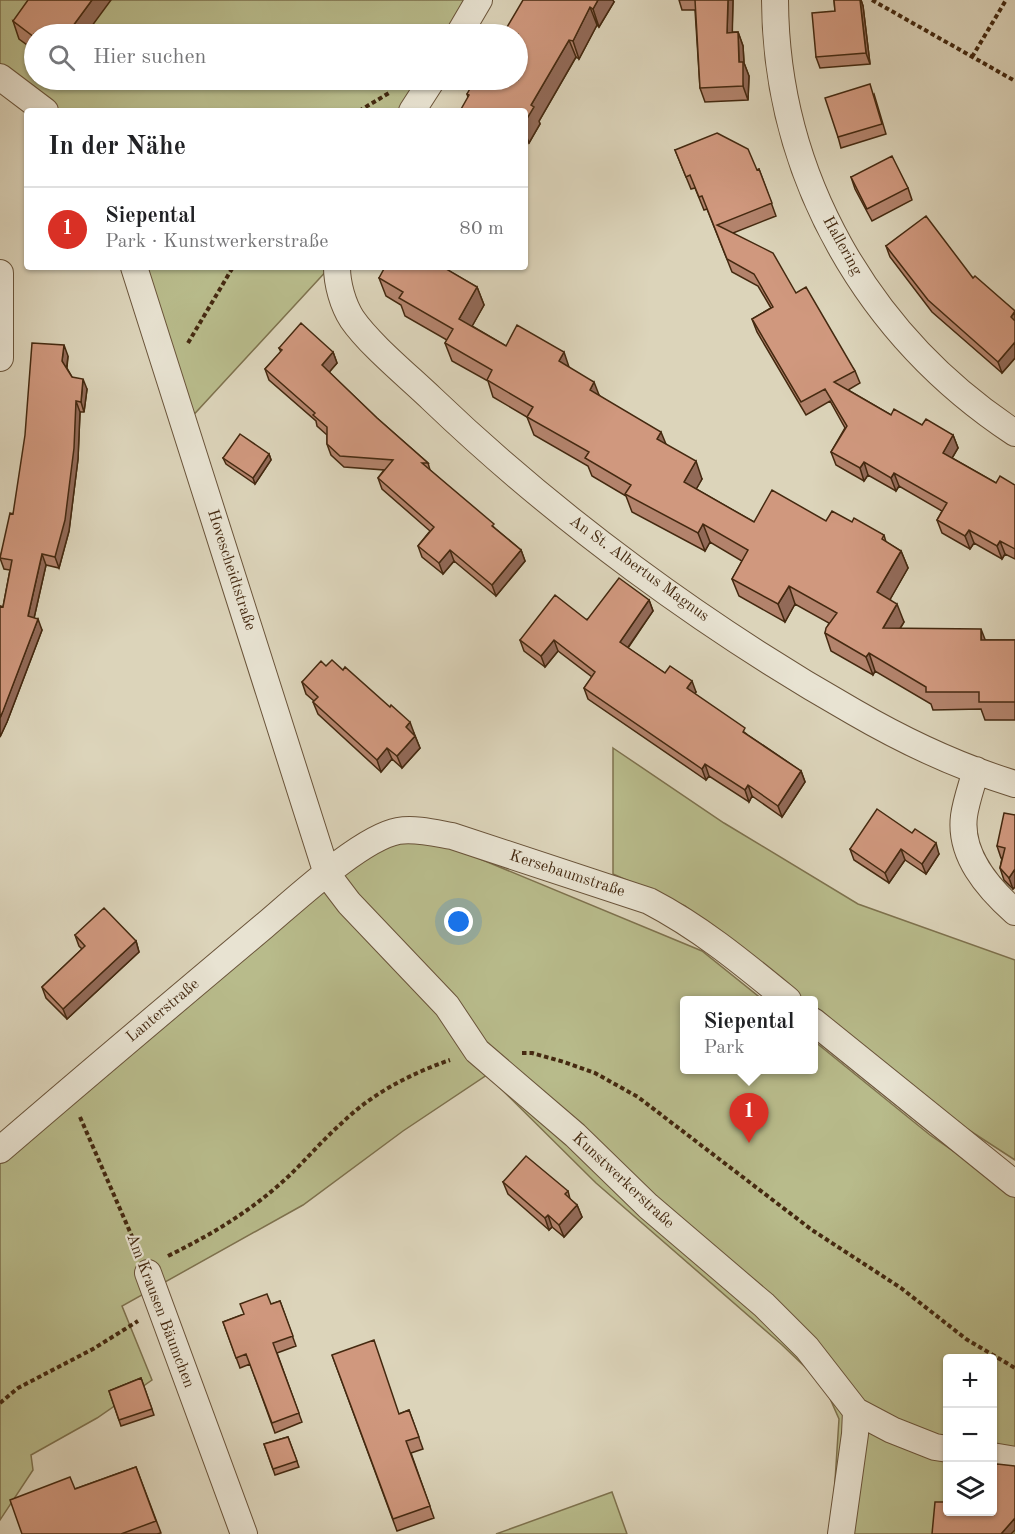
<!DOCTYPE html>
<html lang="de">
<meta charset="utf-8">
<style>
body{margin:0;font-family:"Old Standard TT",serif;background:#f2f2f2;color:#202124}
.controls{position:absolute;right:18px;bottom:18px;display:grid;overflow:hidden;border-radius:6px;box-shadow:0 2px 4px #0004}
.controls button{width:54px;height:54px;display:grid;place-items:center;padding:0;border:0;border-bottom:2px solid #e0e0e0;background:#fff;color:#202124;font:30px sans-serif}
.you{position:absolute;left:459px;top:922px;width:21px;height:21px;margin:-15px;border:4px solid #fff;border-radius:50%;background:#1a73e8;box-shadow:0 0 0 9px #1a73e833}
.badge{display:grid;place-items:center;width:39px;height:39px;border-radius:50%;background:#d93025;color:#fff;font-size:20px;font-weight:700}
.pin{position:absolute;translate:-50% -50px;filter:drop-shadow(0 2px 3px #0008)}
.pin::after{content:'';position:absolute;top:32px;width:21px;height:18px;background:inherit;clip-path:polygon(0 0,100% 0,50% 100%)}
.popup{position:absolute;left:680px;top:996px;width:138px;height:78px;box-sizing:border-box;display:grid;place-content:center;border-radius:6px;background:#fff;filter:drop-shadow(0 2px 4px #0005);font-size:20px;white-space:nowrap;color:#757577}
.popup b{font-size:22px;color:#202124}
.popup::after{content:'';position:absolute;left:50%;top:100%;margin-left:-12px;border:12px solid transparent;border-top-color:#fff}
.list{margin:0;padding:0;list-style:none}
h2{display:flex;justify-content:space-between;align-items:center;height:78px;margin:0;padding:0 24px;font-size:26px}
h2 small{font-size:20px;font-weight:400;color:#757577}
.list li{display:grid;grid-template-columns:39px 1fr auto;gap:18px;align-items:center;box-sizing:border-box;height:84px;padding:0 24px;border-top:2px solid #e0e0e0}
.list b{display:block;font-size:22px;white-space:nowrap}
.list p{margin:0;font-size:20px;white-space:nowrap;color:#757577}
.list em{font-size:20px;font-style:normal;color:#757577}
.icon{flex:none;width:33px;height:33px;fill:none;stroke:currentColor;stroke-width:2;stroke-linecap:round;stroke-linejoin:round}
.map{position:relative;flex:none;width:1015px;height:1534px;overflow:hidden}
.search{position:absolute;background:#fff;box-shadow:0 2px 4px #0004;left:24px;top:24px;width:504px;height:66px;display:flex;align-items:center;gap:15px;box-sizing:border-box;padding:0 21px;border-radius:33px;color:#757577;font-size:22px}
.panel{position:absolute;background:#fff;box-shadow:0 2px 4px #0004;left:24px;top:108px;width:504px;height:162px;border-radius:6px}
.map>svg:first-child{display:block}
.green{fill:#b8bb8b;stroke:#7e724e;stroke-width:1.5}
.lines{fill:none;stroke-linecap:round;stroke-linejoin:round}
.street-casing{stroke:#6a543a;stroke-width:28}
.path{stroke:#442910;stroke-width:4;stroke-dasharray:4.5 3;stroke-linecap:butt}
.street{stroke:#e8e3d2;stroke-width:26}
.wall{fill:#b3836c;stroke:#442910;stroke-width:1.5}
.shaded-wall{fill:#926a58;stroke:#442910;stroke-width:1.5}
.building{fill:#d0987e;stroke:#442910;stroke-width:1.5}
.labels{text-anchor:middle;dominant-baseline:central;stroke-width:4.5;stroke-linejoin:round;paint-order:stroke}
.street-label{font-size:16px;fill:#442910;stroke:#e8e3d2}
</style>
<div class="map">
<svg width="1015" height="1534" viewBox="0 0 1015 1534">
<rect width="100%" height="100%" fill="#dcd4ba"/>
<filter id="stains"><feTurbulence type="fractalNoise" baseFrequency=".00333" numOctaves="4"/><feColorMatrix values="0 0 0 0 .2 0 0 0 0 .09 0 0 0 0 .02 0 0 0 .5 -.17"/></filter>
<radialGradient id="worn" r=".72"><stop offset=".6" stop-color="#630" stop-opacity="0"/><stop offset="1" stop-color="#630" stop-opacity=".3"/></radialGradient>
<path class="green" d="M0,0H475L456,34H34V80H430L410,111H51L0,71Z
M136,267H330L187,422Z
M613,748L724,823L858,904L1015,960V1160L941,1112L814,1008L813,1000H805L685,906L613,874Z
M410,835L449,846L702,951L763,1000H684V1070H813L814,1041L930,1135L1015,1194V1458L993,1454L992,1358H948V1512H992L1015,1461V1534H829L832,1527L839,1419L824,1385L781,1344L596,1183L487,1075L403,1131L303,1205L122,1306L152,1380L97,1418L31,1455L33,1470L0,1520V1152L330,874Z
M612,1492L627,1534H496Z"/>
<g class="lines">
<g class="street-casing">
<path id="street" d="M775,0C776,177 868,336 1015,433
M459,34L479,0
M0,77L45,111
M412,111L432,80
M134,267L327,874L349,903L447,1006L477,1051L575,1135L648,1206L764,1305L807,1348L856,1411L892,1430L935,1447L948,1449
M337,267C337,284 343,305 352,319C370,345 408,376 432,399C555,517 706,628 854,712C904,741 959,767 1015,784
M0,273V358
M976,770C972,785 966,801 964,816C959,855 988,888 1015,912
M813,1021L1015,1184
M0,1150C88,1074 176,1000 264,926C295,900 361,838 398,831C415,828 435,833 452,836L649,901C701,928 744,964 788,1000
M148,1273L244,1534
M992,1456L1015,1460
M841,1534L855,1434L856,1411"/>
</g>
<path class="path" d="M872,0L1015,81
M972,57L1006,0
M359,111L389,93
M188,343L233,267
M522,1053H532L564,1062L595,1073L638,1097L812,1230L901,1288L966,1339L1015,1368
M80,1117L137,1248
M168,1256C210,1235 243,1216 279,1185C302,1165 321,1141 344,1121C373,1093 412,1073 450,1060
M0,1403L18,1388L93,1349L138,1321"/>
<use href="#street" class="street"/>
</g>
<path class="wall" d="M523,0L614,2L599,27L597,25L579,59L576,57L539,121L540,124L529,143L525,141V111L468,97L467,94L518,80Z
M679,0H733L732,32H738L743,46L744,63L749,76L748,100L705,102L700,88L695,10H682Z
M834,0H861L863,6L870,64L820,68L816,57L835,11Z
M13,21L34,34V50L19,39Z
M874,94L886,134L841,148L838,137Z
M675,150L757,170L759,169L776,216L733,233L796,293L855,371L860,383L848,390L891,415L953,435L958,448L952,458L996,483L1015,485V559L1005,554L1002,559L974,543L970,549L942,533L937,520L942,511L899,486L896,491L868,475L864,481L836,465L831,452L845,428L830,401L806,415L757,332L752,319L771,308L758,286L732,272L707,209L704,210L695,188L691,189Z
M851,177L908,188L912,200L872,221L855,189Z
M886,246L973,278L1015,311V358L1002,373L932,312L890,257Z
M447,270L477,287L484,305L472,326L506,346L570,368L600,396L666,445L702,479L696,489L754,522L826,521L852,522L884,535L886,542L901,551L908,568L890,599L904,622L900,629L985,640H1015V720H985L981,709L933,710L931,704L875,671L873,675L831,651L825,633L829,623L795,604L785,622L739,596L732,579L742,561L710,542L705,551L632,512L626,496L592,476L588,466L534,435L527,417L493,397L488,381L452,361L445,343L447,340L405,316L401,305L386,296L379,278Z
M279,348L333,352L337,363L329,372L377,418L428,463L430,470L496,529L521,550L525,561L496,596L454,561L443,574L422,557L418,546L430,531L382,489L378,478L384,470L344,467L331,455L327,444V435L317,426L316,421L269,380L265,369L281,352Z
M68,356L67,368L72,377L87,389L84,412H80L78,459L69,531L59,568L46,565L34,618L42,630L7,722L0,737V606L3,607L10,570L4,569L0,558L13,514Z
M269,454L271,460L255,484L226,464L223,458Z
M649,600L653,611L628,648L665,673L696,692L695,694L748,735L801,771L805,782L782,817L752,796L749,802L709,776L706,780L588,699L584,688L592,677L558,651L545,667L524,651L520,640Z
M326,666L414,733L420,748L402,768L392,759L381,772L318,714L313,702L314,701L306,694L302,682Z
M1015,815V887L1013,889L1004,880L1000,868L1002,858H1001L997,846Z
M912,833L939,854L926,874L905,860L889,883L854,860L850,849Z
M75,935L136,941L139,952L67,1019L46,998L42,987L82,949L79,946Z
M503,1182L568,1191L570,1199L577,1205L582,1217L564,1237L552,1227L549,1230L508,1194Z
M280,1301L296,1346L277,1353L302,1422L275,1433L250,1364L240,1368L223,1322Z
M332,1355L399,1414L409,1410L423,1449L411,1453L434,1518L397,1531Z
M141,1378L154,1415L121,1426L109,1391Z
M288,1437L299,1467L275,1475L264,1444Z
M136,1467L161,1533L157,1534H22L75,1489Z"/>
<path class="shaded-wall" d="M92,0H111L86,34H67Z
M598,0H613L614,2L599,27L593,9Z
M728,0H733L732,47L727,33Z
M860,0H861L863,6L870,64L866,53Z
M590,7L597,25L579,59L573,41Z
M738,32L743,46L744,63L749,76L748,100L743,86L739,62Z
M569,40L576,57L539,121L540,124L529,143L525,132V122L531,105Z
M477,287L484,305L466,337L459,319Z
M1015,312V328L1011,317Z
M1015,342V358L1002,373L998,362Z
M64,345L68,356L66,372L62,361Z
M333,352L337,363L326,376L322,365Z
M564,352L570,370L559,361Z
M83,379L87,389L84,412L81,402Z
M594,382L601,400L590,390Z
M76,401L80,412L78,459L69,531L59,568L55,557Z
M661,432L668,449L657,439Z
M953,435L958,448L948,465L943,453Z
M269,454L271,460L255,484L253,478Z
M696,461L702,479L690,500L684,482Z
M864,462L868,475L864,481L860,468Z
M894,473L899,486L896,491L891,478Z
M703,524L710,542L705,551L698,533Z
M969,530L974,543L970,549L965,536Z
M1000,541L1005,554L1002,559L997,546Z
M450,550L454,561L443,574L439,563Z
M521,550L525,561L496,596L492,585Z
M901,551L908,568L884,610L877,592Z
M42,554L46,565L32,627L28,616Z
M789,586L795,604L785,622L778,604Z
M649,600L653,611L624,653L620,642Z
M897,604L904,622L889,646L883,628Z
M38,619L42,630L7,722L0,737V718Z
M981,629L988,647L981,640Z
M554,640L558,651L545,667L541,656Z
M869,653L875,671L873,675L866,657Z
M692,681L696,692L691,699L687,688Z
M410,722L414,733L410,739L406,727Z
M415,736L420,748L402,768L397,756Z
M387,748L392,759L381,772L377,760Z
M705,764L709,776L706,780L702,769Z
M801,771L805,782L782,817L778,806Z
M748,785L752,796L749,802L745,790Z
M936,843L939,854L926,874L922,864Z
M901,849L905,860L889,883L885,873Z
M1015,869V887L1013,889L1009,878Z
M136,941L139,952L67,1019L63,1009Z
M577,1205L582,1217L564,1237L559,1225Z
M548,1215L552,1227L549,1230L545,1218Z
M1015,1518V1530L1011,1534H1001Z"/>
<path class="building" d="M28,0H92L67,34H34V37L13,21Z
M523,0H598L593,9L590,7L573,41L569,40L531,105L534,107L525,122V111H460L469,95L467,94L475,80H518V34H503Z
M695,0H728L727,33L738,32L739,62H743V86L700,88Z
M834,0H860L866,53L816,57L812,13L835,11Z
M870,84L882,124L838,137L825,98Z
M717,133L748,149L757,170L759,169L772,203L717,225L773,253L796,293L806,287L855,371L834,382L891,415L894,409L922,425L926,419L953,435L943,453L996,483L1000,476L1015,485V549L1000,541L997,546L969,530L965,536L937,520L947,503L894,473L891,478L864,462L860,468L831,452L847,426L825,389L801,402L752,319L773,307L754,274L727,259L702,196L699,197L690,175L686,177L675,150Z
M892,156L908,188L867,209L851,177Z
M926,216L973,278L975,276L1015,311L1011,317L1015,321V342L998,362L928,300L886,246Z
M385,267H443L477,287L459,319L506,346L517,325L564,352L559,361L594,382L590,390L661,432L657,439L696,461L684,482L754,522L772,490L826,521L832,511L852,522L854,518L884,535L882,539L901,551L877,592L897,604L883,628L981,629V640H1015V702H979V692H926V687L869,653L866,657L825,633L826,628L837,613L789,586L778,604L732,579L748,550L703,524L698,533L625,494L631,485L585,458L589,452L527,417L533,407L487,380L492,370L445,343L453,329L399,298L403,292L379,278Z
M301,323L333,352L322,365L377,418L428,463H422L494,524L492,526L521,550L492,585L450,550L439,563L418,546L434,527L378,478L393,460L340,456L327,444V427L313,415L315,413L265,369L282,350L279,348Z
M32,343L64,345L62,361L72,377L83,379L81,402L76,401L74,448L65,520L55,557L42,554L28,616L38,619L3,711L0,718V606L3,607L12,560L0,558L10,513L13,514L25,435Z
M240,434L269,454L253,478L223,458Z
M619,578L649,600L620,642L665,673L670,666L692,681L687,688L745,728L743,732L801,771L778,806L748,785L745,790L705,764L702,769L584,688L595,672L554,640L541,656L520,640L555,595L587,620Z
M332,660L343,670L345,667L390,707L391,705L410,722L406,727L415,736L397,756L387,748L377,760L313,702L318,697L302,682L321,661L326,666Z
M877,809L912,833L915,829L936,843L922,864L901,849L885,873L850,849Z
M1004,813L1015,815V869L1009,878L1000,868L1005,848L997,846Z
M104,908L136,941L63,1009L42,987L85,946L75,935Z
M526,1156L568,1191L565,1194L577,1205L559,1225L548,1215L545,1218L503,1182Z
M267,1294L271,1304L280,1301L293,1336L273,1343L299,1413L272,1423L246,1354L236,1358L223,1322L244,1314L240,1304Z
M374,1340L399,1414L409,1410L419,1437L406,1441L430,1506L393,1519L332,1355Z
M141,1378L152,1409L119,1420L109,1391Z
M288,1437L297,1461L273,1469L264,1444Z
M997,1464L1015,1466V1518L1001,1534H932L935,1502H948V1512H993V1465Z
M136,1467L156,1521L121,1534H22L10,1500L70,1477L75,1489Z"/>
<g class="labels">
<g class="street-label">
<text transform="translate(842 246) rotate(61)">Hallering</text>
<text transform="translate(639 569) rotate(36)">An St. Albertus Magnus</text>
<text transform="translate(231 570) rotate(72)">Hovescheidtstraße</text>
<text transform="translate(567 874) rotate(18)">Kersebaumstraße</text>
<text transform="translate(163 1011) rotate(-40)">Lanterstraße</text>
<text transform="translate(623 1181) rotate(43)">Kunstwerkerstraße</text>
<text transform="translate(160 1311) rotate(69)">Am Krausen Bäumchen</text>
</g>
</g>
<rect width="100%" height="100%" filter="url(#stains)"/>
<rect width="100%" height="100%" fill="url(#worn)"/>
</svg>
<div class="controls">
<button>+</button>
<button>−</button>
<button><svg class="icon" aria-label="layers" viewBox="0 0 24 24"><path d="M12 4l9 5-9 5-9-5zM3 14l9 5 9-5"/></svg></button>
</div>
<div class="you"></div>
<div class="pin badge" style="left:749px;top:1143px">1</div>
<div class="popup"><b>Siepental</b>Park</div>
<div class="search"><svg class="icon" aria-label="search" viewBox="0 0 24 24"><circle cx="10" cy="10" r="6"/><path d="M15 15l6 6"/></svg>Hier suchen</div>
<section class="panel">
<h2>In der Nähe<small></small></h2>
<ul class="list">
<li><span class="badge">1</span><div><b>Siepental</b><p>Park · Kunstwerkerstraße</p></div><em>80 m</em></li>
</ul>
</section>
</div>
